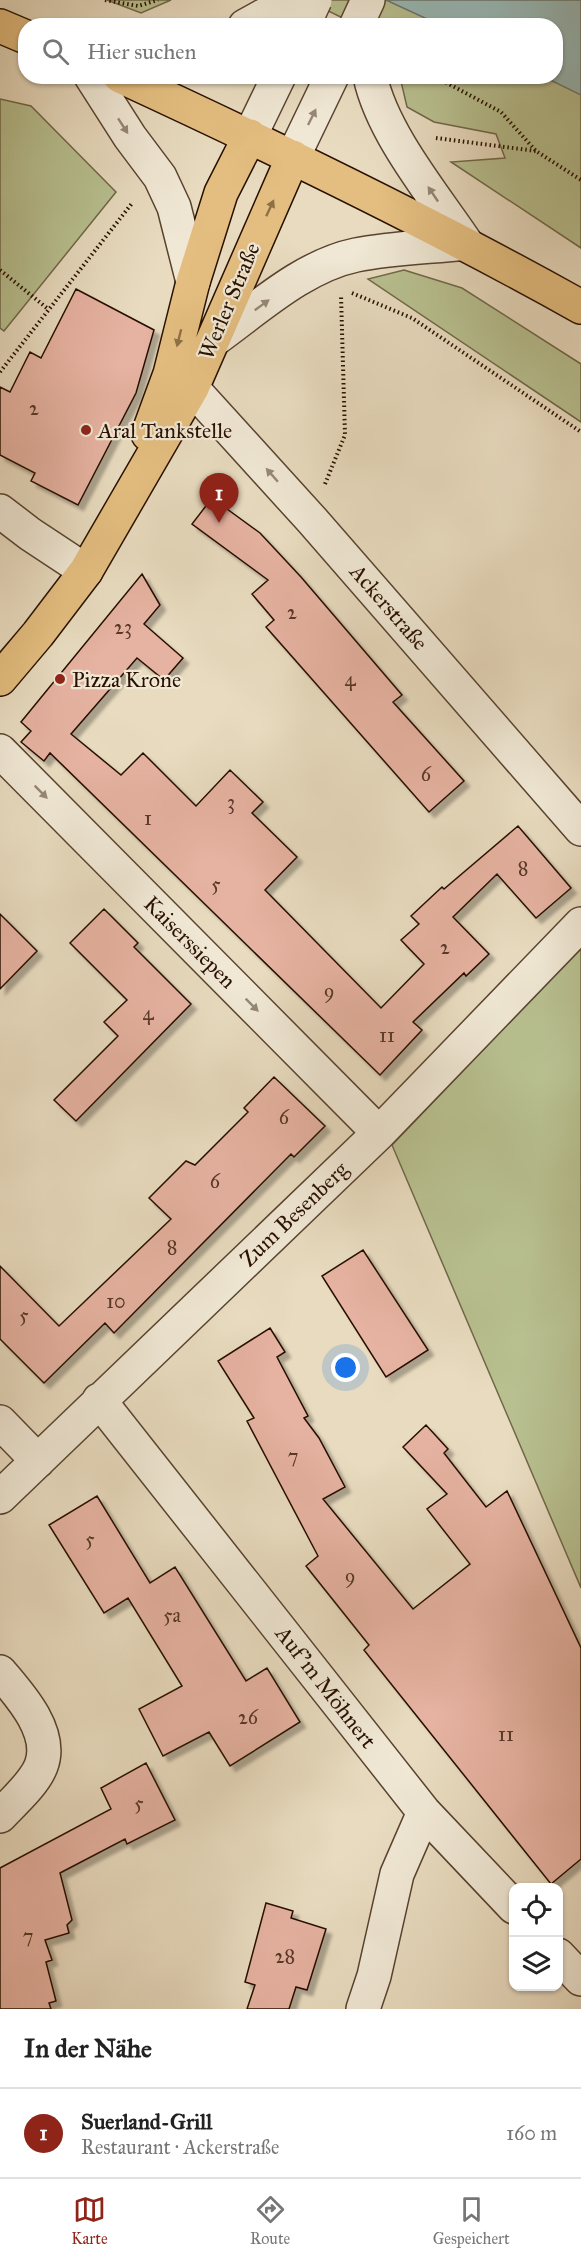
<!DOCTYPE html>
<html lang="de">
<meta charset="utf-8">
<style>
body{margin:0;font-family:"IM FELL Great Primer",serif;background:#f2f2f2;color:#222}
.controls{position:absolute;right:18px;bottom:18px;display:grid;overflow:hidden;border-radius:12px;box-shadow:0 2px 4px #0004}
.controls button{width:54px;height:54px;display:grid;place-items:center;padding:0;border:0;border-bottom:2px solid #e0e0e0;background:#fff;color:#222;font:30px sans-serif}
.you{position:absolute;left:346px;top:1368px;width:21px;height:21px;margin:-15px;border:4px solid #fff;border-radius:50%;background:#1a73e8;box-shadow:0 0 0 9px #1a73e833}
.badge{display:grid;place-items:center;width:39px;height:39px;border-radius:50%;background:#8f2418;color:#fff;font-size:20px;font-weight:700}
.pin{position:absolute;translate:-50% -50px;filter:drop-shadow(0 2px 3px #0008)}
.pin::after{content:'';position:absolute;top:32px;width:21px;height:18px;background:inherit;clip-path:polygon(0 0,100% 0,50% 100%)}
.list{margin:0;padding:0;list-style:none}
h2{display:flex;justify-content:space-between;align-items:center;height:78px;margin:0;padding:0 24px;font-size:26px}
h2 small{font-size:20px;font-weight:400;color:#767676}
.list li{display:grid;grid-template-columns:39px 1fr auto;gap:18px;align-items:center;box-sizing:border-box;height:90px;padding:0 24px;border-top:2px solid #e0e0e0}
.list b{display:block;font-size:22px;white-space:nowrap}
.list p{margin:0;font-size:20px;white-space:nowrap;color:#767676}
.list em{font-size:20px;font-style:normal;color:#767676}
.icon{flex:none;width:33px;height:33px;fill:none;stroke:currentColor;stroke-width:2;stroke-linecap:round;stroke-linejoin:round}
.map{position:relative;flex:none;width:581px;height:2009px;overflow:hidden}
.search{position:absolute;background:#fff;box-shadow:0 2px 4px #0004;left:18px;right:18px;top:18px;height:66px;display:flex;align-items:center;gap:15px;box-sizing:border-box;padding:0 21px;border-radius:24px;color:#767676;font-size:22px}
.sheet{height:168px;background:#fff}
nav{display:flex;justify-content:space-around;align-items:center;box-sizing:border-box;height:84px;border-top:2px solid #e0e0e0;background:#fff;font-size:16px;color:#767676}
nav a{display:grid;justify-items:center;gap:3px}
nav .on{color:#8f2418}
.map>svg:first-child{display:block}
.green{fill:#b8c090;stroke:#706848;stroke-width:1.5}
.water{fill:#98bab8;stroke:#6b766e;stroke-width:1.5}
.building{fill:#e6b2a1;stroke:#281000;stroke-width:1.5;filter:url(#shadow)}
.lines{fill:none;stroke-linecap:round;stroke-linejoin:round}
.minor-casing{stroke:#584330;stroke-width:36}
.major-casing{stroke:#281000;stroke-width:36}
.path{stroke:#281000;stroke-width:4;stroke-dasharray:1.5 3;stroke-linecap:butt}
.minor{stroke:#f0e8d5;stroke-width:33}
.major{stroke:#e4be80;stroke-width:33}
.minor-bridge-casing{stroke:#584330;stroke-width:36;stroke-linecap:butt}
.minor-bridge{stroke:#f0e8d5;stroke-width:33}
.oneway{fill:#968775}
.oneway2{fill:#8f7046}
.poi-dot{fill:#8f2418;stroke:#f0e8d5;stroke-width:2}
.labels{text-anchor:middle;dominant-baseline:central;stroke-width:4.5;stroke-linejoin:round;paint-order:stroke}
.number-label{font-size:20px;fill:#583828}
.street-label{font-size:22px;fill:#281000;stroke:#f0e8d5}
.poi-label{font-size:22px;fill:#281000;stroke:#f0e8d5;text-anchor:start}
</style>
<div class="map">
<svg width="581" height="2009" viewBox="0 0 581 2009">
<defs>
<filter id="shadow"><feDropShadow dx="5.5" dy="5.5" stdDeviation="1.5" flood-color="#0004"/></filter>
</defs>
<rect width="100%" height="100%" fill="#e8dbbf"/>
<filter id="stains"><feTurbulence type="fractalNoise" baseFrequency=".00333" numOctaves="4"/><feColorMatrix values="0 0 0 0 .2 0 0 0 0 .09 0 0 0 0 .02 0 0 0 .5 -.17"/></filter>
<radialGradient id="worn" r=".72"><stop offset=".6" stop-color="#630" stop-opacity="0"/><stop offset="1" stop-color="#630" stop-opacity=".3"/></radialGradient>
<path class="green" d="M107,0H171L141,13Z
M306,0H581V248L451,162L505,158L496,134L434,122L407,107L400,77L556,76V26L357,25Z
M0,99L31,106L116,192L4,331L0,328Z
M404,270L462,288L581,364V422L368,279Z
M581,948V1588L392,1145Z"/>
<path class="water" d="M386,0H581V95L544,77L556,76V26L440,25Z"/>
<path class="building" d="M76,289L154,330L136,393L78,505L31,481L35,473L0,455V387L10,392L30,352L41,358Z
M212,498L260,533L301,577L402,695L393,702L464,781L429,812L266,627L274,620L252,594L268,580L192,524Z
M142,574L160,605L144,624L183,658L164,680L137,658L71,734L121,775L143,753L196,806L230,770L263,802L252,813L297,857L265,890L381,1008L424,964L401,940L419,924L411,916L442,887L444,889L518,826L571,888L536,918L497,874L453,917L489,954L466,976L464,973L413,1022L422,1030L380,1075L50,753L44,761L21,742L31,731L21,722Z
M104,909L138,943L134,947L191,1004L76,1121L54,1100L118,1036L104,1022L127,1000L70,943Z
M0,914L37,951L0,989Z
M274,1077L325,1126L294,1157L291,1154L114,1333L105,1323L44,1383L0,1339V1266L59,1326L171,1219L149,1198L186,1161L195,1165L248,1112L244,1108Z
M363,1250L428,1350L386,1377L322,1276Z
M270,1328L285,1352L277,1357L308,1416L304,1418L319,1438L345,1487L323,1499L413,1609L470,1564L427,1509L447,1494L403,1447L426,1425L448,1449L444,1453L486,1507L507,1491L581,1648V1859L551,1884L364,1650L369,1645L306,1566L318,1556L247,1421L254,1418L218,1361Z
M97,1496L150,1583L175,1567L246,1681L267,1668L300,1722L230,1766L209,1732L163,1756L139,1709L182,1686L128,1598L104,1613L49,1525Z
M146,1763L175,1820L127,1844L125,1839L60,1873L72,1920L67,1925L69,1933L45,1940L52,1960L46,1962L56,2001L49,2003L51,2009H0V1868L111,1809L101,1788Z
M266,1903L293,1911L291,1918L326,1929L307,1990L296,1987L289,2009H247L255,1985L245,1982Z"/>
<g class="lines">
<g class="minor-casing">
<path id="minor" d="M245,26L265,15
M356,26L368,0
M91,76L130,137L160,177L174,207L193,282
M250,136L279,76
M293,157L332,76
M215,339C257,309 303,266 356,255C390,248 430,247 466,243C433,194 382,133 370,76
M192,388L311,519L581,829
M0,511L30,534L86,571
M0,751L379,1133
M99,1400L424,1812L514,1907
M0,1422L38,1461
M0,1497L379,1133L581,924
M0,1672C20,1695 54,1733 41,1766C34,1784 13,1802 0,1816
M558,1955L581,1979
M363,2009L374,1976L397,1874L424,1812"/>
</g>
<g class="major-casing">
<path id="major" d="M0,26L26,37
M120,76C276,148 431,223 581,307
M148,434L170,374L193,282L221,193L250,136
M0,679L38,634L86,571L192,388L293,157"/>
</g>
<path class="path" d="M105,0L138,6L158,0
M434,76L501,112L536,151L581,180
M436,138L536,151
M0,270L48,309
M352,293L412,318L581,432
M0,372L133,202
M325,484L345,435L341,295"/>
<use href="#minor" class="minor"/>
<use href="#major" class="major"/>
<g class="minor-bridge-casing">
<path id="minor-bridge" d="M265,15L289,0
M303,26L315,0"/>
</g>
<use href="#minor-bridge" class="minor-bridge"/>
</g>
<defs><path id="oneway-solid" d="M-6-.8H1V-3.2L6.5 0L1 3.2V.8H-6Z" transform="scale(1.5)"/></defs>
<g class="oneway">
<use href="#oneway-solid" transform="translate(312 117) rotate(-64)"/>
<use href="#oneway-solid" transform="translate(123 126) rotate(57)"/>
<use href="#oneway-solid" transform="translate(433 194) rotate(-124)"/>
<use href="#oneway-solid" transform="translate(262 305) rotate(-36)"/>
<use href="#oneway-solid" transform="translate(272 475) rotate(-131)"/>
<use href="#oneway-solid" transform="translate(41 792) rotate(45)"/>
<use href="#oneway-solid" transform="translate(252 1005) rotate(45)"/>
</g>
<g class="oneway2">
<use href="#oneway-solid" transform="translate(270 208) rotate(-65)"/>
<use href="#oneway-solid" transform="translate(179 338) rotate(104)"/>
</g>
<g class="poi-dot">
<circle cx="86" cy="430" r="6"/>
<circle cx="60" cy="679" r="6"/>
</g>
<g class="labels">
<g class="number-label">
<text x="34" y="408">2</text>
<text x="292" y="612">2</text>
<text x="123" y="627">23</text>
<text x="350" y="679">4</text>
<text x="426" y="774">6</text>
<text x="231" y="802">3</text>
<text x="148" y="818">1</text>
<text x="523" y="868">8</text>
<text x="216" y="884">5</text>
<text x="445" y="947">2</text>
<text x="329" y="991">9</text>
<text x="148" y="1013">4</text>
<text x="387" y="1035">11</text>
<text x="284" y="1117">6</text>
<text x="215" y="1181">6</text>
<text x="172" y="1247">8</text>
<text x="116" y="1301">10</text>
<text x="24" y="1315">5</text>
<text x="293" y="1456">7</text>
<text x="90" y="1539">5</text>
<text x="350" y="1576">9</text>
<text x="172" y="1615">5a</text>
<text x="248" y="1717">26</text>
<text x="506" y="1734">11</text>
<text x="139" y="1803">5</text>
<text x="28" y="1936">7</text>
<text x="285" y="1956">28</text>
</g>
<g class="street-label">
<text transform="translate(229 301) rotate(-67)">Werler Straße</text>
<text transform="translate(389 607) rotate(49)">Ackerstraße</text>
<text transform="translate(190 942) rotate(45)">Kaiserssiepen</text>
<text transform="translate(294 1214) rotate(-44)">Zum Besenberg</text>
<text transform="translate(326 1687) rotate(52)">Auf'm Möhnert</text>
</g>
<g class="poi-label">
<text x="98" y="430">Aral Tankstelle</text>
<text x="72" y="679">Pizza Krone</text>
</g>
</g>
<rect width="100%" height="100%" filter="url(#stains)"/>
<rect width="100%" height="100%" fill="url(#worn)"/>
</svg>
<div class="controls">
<button><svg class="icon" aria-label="locate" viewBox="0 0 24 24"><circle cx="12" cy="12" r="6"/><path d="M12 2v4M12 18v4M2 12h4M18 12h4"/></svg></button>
<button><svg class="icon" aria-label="layers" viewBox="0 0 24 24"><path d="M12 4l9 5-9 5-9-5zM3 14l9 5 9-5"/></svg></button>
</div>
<div class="you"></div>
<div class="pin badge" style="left:219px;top:523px">1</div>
<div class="search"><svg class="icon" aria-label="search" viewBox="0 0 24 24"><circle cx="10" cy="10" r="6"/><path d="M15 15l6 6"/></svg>Hier suchen</div>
</div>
<section class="sheet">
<h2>In der Nähe<small></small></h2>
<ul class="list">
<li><span class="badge">1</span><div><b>Suerland-Grill</b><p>Restaurant · Ackerstraße</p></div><em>160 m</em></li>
</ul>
</section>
<nav>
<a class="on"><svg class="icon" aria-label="map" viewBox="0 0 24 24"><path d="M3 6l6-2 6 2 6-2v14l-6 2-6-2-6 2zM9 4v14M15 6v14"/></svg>Karte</a>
<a><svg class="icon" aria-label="directions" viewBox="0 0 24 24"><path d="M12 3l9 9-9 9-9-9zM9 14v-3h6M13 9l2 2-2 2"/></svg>Route</a>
<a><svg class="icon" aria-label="saved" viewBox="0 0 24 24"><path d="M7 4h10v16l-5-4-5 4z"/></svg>Gespeichert</a>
</nav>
